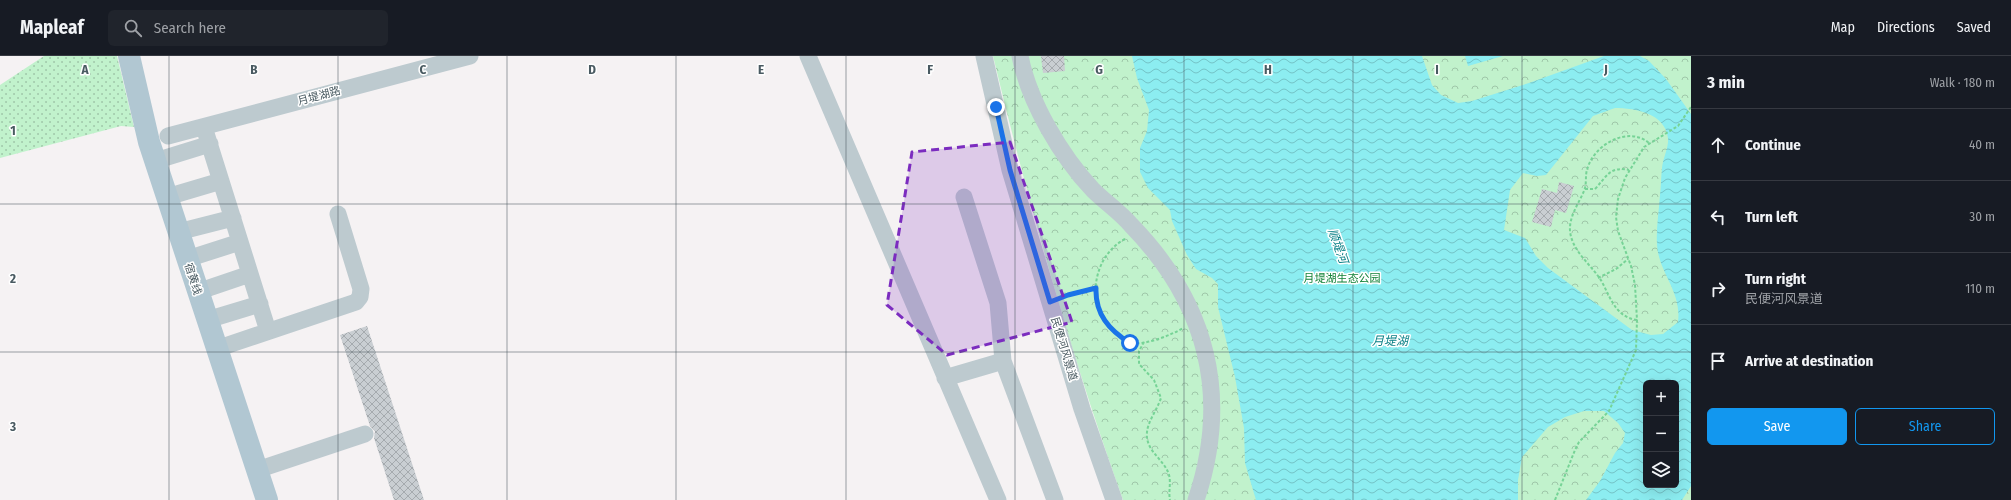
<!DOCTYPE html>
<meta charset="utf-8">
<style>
body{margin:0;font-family:"Fira Sans Condensed","Noto Sans SC",sans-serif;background:#20242c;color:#f1f3f6}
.controls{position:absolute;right:12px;bottom:12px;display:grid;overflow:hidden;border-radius:6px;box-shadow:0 4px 16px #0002}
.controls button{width:36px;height:36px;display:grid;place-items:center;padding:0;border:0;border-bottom:1px solid #363941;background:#171b24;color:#f1f3f6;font:20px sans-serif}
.stop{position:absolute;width:12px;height:12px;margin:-9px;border:3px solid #1a73e8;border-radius:50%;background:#fff}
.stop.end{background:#1a73e8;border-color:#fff;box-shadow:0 1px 4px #0008}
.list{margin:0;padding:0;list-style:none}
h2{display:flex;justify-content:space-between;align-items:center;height:52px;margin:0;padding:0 16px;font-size:17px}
h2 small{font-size:13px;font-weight:400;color:#9ea1a6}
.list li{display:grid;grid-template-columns:26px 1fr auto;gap:12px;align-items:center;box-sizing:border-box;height:72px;padding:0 16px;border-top:1px solid #363941}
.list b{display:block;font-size:15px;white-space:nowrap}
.list p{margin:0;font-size:13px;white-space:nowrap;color:#9ea1a6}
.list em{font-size:13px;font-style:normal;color:#9ea1a6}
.actions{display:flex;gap:8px;padding:12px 16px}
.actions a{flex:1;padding:9px 0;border:1px solid #1297ef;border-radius:6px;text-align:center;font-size:14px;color:#1297ef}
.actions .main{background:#1297ef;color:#fff}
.icon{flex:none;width:22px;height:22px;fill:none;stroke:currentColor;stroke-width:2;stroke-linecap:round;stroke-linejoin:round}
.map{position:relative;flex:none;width:1691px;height:444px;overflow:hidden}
header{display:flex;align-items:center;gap:24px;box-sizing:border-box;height:56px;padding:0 20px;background:#171b24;border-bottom:1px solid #363941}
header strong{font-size:19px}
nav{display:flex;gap:22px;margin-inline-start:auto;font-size:14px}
.search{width:280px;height:36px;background:#20242c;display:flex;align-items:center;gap:10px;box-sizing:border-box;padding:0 14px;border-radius:6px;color:#9ea1a6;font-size:15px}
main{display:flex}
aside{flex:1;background:#171b24}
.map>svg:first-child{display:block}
.grass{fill:url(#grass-dots)}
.park{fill:url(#park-crowns);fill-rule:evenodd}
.water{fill:url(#water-waves);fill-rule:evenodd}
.building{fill:url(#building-cross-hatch)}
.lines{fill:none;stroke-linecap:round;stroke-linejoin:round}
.path{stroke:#76d396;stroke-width:2;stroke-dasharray:3 2;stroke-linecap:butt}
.minor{stroke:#bdcacf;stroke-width:17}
.major{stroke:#b1c7d2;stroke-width:22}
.route{stroke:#1a73e8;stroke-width:5}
.marked{fill:#7b2cbf;fill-opacity:0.2;stroke:#7b2cbf;stroke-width:3;stroke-dasharray:8 5;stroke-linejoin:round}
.grid{fill:none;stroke:#495a61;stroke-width:1;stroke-opacity:0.55}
.labels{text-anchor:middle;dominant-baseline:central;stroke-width:3;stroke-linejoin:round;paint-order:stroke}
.street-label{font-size:11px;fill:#495a61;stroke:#fff}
.park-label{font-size:11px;fill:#138339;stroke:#fff}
.water-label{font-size:12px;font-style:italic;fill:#098086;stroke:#fff}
.grid-label{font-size:13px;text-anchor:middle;font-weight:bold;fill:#495a61;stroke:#fff;stroke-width:3;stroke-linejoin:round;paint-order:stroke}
</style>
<header>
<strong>Mapleaf</strong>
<div class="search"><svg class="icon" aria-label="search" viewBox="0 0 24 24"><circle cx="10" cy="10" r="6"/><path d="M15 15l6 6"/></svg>Search here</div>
<nav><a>Map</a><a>Directions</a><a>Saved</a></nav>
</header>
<main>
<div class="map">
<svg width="1691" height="444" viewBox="0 0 1691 444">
<defs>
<pattern id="grass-dots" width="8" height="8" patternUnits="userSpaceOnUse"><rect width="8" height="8" fill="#c1f2cc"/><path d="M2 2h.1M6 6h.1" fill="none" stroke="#9fc7a9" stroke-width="1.8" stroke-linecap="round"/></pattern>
<pattern id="park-crowns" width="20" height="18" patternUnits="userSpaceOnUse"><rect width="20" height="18" fill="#c1f2cc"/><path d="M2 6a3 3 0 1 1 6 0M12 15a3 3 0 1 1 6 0" fill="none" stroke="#9fc7a9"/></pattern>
<pattern id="water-waves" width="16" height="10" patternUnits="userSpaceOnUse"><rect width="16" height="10" fill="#8cedf1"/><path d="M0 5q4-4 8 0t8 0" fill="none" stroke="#74c3c7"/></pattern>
<pattern id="building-cross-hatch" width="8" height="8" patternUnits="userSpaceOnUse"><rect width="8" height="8" fill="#c9ced2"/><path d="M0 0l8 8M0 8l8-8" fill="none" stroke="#a5aaae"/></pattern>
</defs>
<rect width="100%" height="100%" fill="#f5f2f3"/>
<path class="grass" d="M44,0H117L134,71L121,70L0,102V29Z"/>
<path class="park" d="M993,0H1691V444H1123C1071,299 1029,150 993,0ZM1646,327H1676V429H1646Z"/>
<path class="water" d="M1132,0H1422L1432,29L1441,39L1458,47L1472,45L1529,27L1604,0H1640L1649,5L1666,23L1691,58V430L1682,444H1586L1600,425L1615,397L1623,387L1625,377L1618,367L1604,355H1584L1565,361L1548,371L1522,401L1518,424V444H1256L1245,407L1244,372L1235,321L1218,251V228L1212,222L1196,213L1187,199L1172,165L1170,154L1148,132L1140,116V92L1147,75L1149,54L1137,22ZM1615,52C1635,52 1665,57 1668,82C1669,91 1663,102 1662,112C1661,121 1661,130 1660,139C1659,155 1656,172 1657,188C1658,216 1682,235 1678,266L1663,278L1651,279L1632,274L1548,212L1536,200L1525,182L1504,174L1510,134L1523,117L1537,120L1546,119L1593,60ZM1646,327H1676V429H1646Z
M1465,0H1503L1468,10Z"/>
<path class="building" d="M1041,0H1064L1065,15L1043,17Z
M1559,126L1574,130L1566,157L1555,154L1551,171L1532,166L1542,133L1557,137Z
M367,270L424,444H394L374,382L375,375L370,370L340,279Z"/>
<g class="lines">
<path class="path" d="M1585,133H1595C1607,120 1610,110 1629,114
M1125,183C1091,201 1085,253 1115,277C1119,280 1125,285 1131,287C1143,290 1172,279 1183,272
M1598,222L1616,213L1628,203
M1063,241L1096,232
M1637,264C1616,261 1611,243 1602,226C1593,210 1572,196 1570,175C1569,160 1579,147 1584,135C1587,128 1585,120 1587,114C1593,89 1628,69 1649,87
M1144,286L1139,295V308L1154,324L1161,342C1157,354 1148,365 1147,376C1145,394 1162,402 1168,416C1172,425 1168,435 1170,444
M1555,444L1575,394L1579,386L1609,355L1636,294L1637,264L1635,229L1631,210L1618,175L1616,161L1618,143L1625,122L1644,91L1678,70L1691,51"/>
<path class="minor" d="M808,0L998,444
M984,0L1010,114L1082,353L1114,444
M1020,0C1029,46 1061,100 1093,134C1105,146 1120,156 1131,169C1207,247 1231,340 1196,444
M204,71L268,275
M168,80L470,0
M155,105L210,88
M167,141L221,125
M964,141L998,247L1003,305L1055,444
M178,176L233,162
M187,203L240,186
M197,236L250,218
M207,264L260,248
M216,293L356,246L360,241L361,233L338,158
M945,322L1003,305
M257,414L365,378"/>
<path class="major" d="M129,0L149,86L267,444"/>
</g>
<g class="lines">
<path class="route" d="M996,51L1010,114L1050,246L1068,239L1096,232C1095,258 1109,274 1130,287"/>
</g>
<path class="marked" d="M1010,86L1072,266L947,299L887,249L912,96Z"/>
<path class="grid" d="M169,0V444M338,0V444M507,0V444M676,0V444M846,0V444M1015,0V444M1184,0V444M1353,0V444M1522,0V444M0,148H1691M0,296H1691"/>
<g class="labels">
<g class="street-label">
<text transform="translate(319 40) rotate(-15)">月堤湖路</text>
<text transform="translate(193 223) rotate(72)">宿黄线</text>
<text transform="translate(1064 293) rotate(73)">民便河风景道</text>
</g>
<g class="park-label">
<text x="1342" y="222">月堤湖生态公园</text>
</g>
<g class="water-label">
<text transform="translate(1338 190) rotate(70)">顺堤河</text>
<text x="1390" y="285">月堤湖</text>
</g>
</g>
<g class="grid-label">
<text x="85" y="18">A</text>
<text x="254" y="18">B</text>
<text x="423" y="18">C</text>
<text x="592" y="18">D</text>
<text x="761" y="18">E</text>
<text x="930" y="18">F</text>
<text x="1099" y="18">G</text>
<text x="1268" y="18">H</text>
<text x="1437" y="18">I</text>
<text x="1606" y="18">J</text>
<text x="13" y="79">1</text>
<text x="13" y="227">2</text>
<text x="13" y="375">3</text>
</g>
</svg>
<div class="controls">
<button>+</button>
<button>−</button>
<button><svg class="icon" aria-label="layers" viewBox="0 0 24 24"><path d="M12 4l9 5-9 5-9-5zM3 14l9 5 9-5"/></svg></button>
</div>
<div class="stop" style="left:1130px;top:287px"></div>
<div class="stop end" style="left:996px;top:51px"></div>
</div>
<aside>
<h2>3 min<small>Walk · 180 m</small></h2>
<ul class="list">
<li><svg class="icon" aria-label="ahead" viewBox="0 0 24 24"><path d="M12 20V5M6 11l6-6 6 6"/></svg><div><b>Continue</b></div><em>40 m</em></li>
<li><svg class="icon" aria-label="left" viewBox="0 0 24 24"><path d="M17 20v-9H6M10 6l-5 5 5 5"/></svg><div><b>Turn left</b></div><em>30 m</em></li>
<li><svg class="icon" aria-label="right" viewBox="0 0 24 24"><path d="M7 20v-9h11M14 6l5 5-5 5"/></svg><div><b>Turn right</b><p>民便河风景道</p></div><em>110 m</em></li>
<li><svg class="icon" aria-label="arrive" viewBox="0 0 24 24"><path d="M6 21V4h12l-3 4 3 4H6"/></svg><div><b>Arrive at destination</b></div></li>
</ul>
<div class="actions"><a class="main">Save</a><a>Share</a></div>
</aside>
</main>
